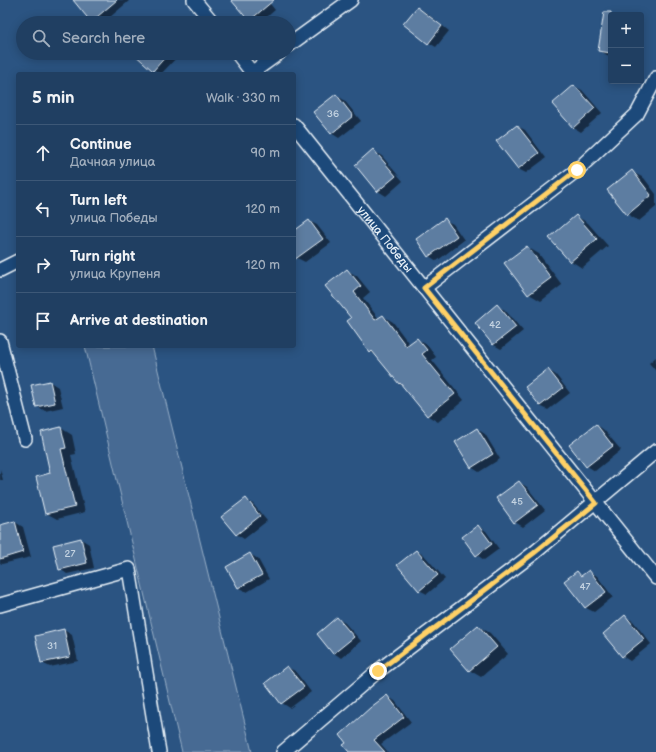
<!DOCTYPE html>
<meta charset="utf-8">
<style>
body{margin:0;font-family:"Balsamiq Sans",sans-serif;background:#2d4a6b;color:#f1f3f6}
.controls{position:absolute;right:12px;top:12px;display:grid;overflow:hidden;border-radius:4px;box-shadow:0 2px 10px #0003}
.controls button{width:36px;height:36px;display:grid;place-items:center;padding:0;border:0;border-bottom:1px solid #3d5877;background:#203f62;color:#f1f3f6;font:20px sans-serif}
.stop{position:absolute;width:12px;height:12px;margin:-9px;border:3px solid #ffd166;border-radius:50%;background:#fff}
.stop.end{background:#ffd166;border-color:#fff;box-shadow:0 1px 4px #0008}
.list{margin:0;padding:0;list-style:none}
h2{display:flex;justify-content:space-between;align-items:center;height:52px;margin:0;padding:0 16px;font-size:17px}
h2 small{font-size:13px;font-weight:400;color:#a2afbe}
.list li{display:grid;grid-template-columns:26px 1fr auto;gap:12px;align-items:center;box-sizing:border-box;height:56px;padding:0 16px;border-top:1px solid #3d5877}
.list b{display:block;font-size:15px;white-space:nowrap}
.list p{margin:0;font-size:13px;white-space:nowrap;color:#a2afbe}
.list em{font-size:13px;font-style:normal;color:#a2afbe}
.icon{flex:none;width:22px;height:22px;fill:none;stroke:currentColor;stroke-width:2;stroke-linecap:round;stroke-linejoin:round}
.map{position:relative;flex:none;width:656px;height:752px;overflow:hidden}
.search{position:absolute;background:#203f62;box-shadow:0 2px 10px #0003;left:16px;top:16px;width:280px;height:44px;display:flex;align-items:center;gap:10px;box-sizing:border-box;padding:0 14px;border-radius:22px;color:#a2afbe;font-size:15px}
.panel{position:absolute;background:#203f62;box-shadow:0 2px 10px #0003;left:16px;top:72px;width:280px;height:276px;border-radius:4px}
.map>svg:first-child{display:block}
.green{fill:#476b93;stroke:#98aec6}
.shadow{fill:#0007}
.building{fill:#5d7da1;stroke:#e8f1f8}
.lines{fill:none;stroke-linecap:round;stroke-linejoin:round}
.minor-casing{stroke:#e8f1f8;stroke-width:16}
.minor{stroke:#1f4a7a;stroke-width:13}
.route{stroke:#ffd166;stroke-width:5}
.labels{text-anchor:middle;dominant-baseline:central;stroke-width:3.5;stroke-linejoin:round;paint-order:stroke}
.number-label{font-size:10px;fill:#c5d4e2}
.street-label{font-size:12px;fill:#e8f1f8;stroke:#1f4a7a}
</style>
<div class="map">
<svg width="656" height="752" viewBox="0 0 656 752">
<rect width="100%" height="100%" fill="#2b5482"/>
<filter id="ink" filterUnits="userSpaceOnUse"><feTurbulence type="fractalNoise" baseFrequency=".025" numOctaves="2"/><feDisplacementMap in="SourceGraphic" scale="8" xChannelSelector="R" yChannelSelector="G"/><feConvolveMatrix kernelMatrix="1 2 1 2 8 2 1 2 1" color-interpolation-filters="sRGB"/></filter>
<g filter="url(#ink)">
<path class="green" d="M85,346H152L252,752H182Z"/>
<path class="shadow" d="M74,0H128L129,1L103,23H95L92,21Z
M267,0L275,10L260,23H254L249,20Z
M417,8L425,12L449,31L436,47L429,43Z
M611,27V56L607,55L599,50Z
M135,53H174L178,56L161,74L154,70Z
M574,86L582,90L602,113L581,132L573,127Z
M336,95L344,100L361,121L339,138L331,133Z
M517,126L525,130L546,158L526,173L518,169Z
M373,151L381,155L403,181L386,196L378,191Z
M632,172L644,178L656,194V207L639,221L627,214Z
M576,216L588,223L608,246L582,268L571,261Z
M445,220L453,224L464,240L437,261L429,256Z
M309,221L317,225L331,243L305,262L297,258L294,254V232Z
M527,247L539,254L562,285L541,301L529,294Z
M347,270L357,276L370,292L363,298L379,319L383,316L393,322L410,345L417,339L427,345L436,357L432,360L464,400L438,422L428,416L403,386L399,384L377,356L371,352L348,321L353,318Z
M497,306L505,310L523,331L501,349L494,345L476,323Z
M656,357V371L649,363Z
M548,370L556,375L570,393L548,410L540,406Z
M50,382L58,387L63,407L45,411L37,406Z
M597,425L604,430L621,450L595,471L587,466Z
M61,428L72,435L76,454L71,455L85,512L57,519L46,513L51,474Z
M477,429L485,434L500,459L479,472L471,467Z
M0,469L3,480H0Z
M519,482L527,487L545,510L523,527L515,522Z
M246,499L253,504L267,521L244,539L236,534Z
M15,522L23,527L31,557L2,564L0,563V526Z
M478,526L486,531L499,549L484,560L477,555Z
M81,539L89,544L94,568L67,574L60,569Z
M416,551L424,555L445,579L427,594L419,590Z
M250,554L258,559L269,579L247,592L239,588L227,567Z
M589,571L597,576L613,597L594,612L586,608L566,581L577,573L583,576Z
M625,617L633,621L651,644L630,661L622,656Z
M337,618L345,623L361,641L341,658L334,653Z
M478,626L490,633L508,654L481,677L469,670Z
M64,630L72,635L78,661L50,667L42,663Z
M287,667L295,671L311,692L290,708L282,703L266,683Z
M387,696L395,701L411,722L381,744L388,752H351Z"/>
<path class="building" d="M73,0H117L91,22Z
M231,0H274L249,21Z
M417,7L442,26L428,44L403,24Z
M604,12H611V53L598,51Z
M133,53H169L153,71Z
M574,85L595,108L573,128L552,104Z
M336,94L353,116L331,134L313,112Z
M517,125L539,153L518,169L496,141Z
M373,149L396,176L377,192L355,165Z
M632,170L651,195L627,215L607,190Z
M576,215L597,239L570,262L549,238Z
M445,218L457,236L428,257L416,239Z
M309,220L323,239L294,260V231Z
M527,246L551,278L528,295L504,263Z
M347,269L361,286L354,292L375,320L383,315L406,346L417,338L427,350L422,354L455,394L427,416L400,383L399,384L372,351L370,353L347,321L351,318L325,286Z
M497,304L516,327L493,345L475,323Z
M548,369L563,388L540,406L525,387Z
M50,381L55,403L36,407L31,385Z
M596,424L613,446L586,467L569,445Z
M61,427L66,448L61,449L75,507L45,514L36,477L50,473L41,432Z
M477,428L493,454L471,468L455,442Z
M519,481L538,505L514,523L496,498Z
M246,498L260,516L236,535L221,517Z
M15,521L23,552L0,559V525Z
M478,525L492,544L476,556L462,537Z
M81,538L87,563L59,570L53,545Z
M416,550L438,575L419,591L397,565Z
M250,553L262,575L238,588L226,567Z
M589,570L606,592L585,608L564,581L577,571L581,576Z
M625,615L644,639L622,657L603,634Z
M337,617L354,637L333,654L317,634Z
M478,625L497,647L469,671L450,649Z
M64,629L70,657L41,663L35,636Z
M287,666L304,687L281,704L265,683Z
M387,695L404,717L374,740L385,752H349L343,745L346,743L340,735L371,707Z"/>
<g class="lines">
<g class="minor-casing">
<g id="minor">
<path d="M194,0L213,23"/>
<path d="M289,45L351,0"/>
<path d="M237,53L253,74"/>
<path d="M250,74L279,53"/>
<path id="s1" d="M294,125L656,578"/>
<path d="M0,270L18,261"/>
<path d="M424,288L577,170L637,114L656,78"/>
<path d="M0,341L25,439"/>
<path d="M0,605L129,569L159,752"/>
<path d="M283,752L378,671L534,553L656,451"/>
</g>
</g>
<use href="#minor" class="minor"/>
</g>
</g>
<g class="lines" filter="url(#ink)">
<path class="route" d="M378,671L534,553L596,503L424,288L577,170"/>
</g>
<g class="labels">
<g class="number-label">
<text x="333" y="114">36</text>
<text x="495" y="325">42</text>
<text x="517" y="502">45</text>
<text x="70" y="554">27</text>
<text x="585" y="587">47</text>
<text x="52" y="646">31</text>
</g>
<g class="street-label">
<text stroke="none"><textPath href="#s1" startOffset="146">улица Победы</textPath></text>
</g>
</g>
</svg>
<div class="controls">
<button>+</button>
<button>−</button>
</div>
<div class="stop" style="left:577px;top:170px"></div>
<div class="stop end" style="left:378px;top:671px"></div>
<div class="search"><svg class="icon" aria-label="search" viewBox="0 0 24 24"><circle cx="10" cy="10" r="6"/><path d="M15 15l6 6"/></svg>Search here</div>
<section class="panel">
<h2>5 min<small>Walk · 330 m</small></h2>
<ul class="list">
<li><svg class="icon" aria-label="ahead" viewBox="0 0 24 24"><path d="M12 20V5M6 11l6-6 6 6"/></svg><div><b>Continue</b><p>Дачная улица</p></div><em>90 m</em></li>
<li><svg class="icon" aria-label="left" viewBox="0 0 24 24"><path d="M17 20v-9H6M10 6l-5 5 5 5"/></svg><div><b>Turn left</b><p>улица Победы</p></div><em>120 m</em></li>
<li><svg class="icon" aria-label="right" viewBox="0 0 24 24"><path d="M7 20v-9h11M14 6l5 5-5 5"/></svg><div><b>Turn right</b><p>улица Крупеня</p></div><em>120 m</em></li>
<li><svg class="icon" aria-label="arrive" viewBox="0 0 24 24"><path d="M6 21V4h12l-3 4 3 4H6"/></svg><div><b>Arrive at destination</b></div></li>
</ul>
</section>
</div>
